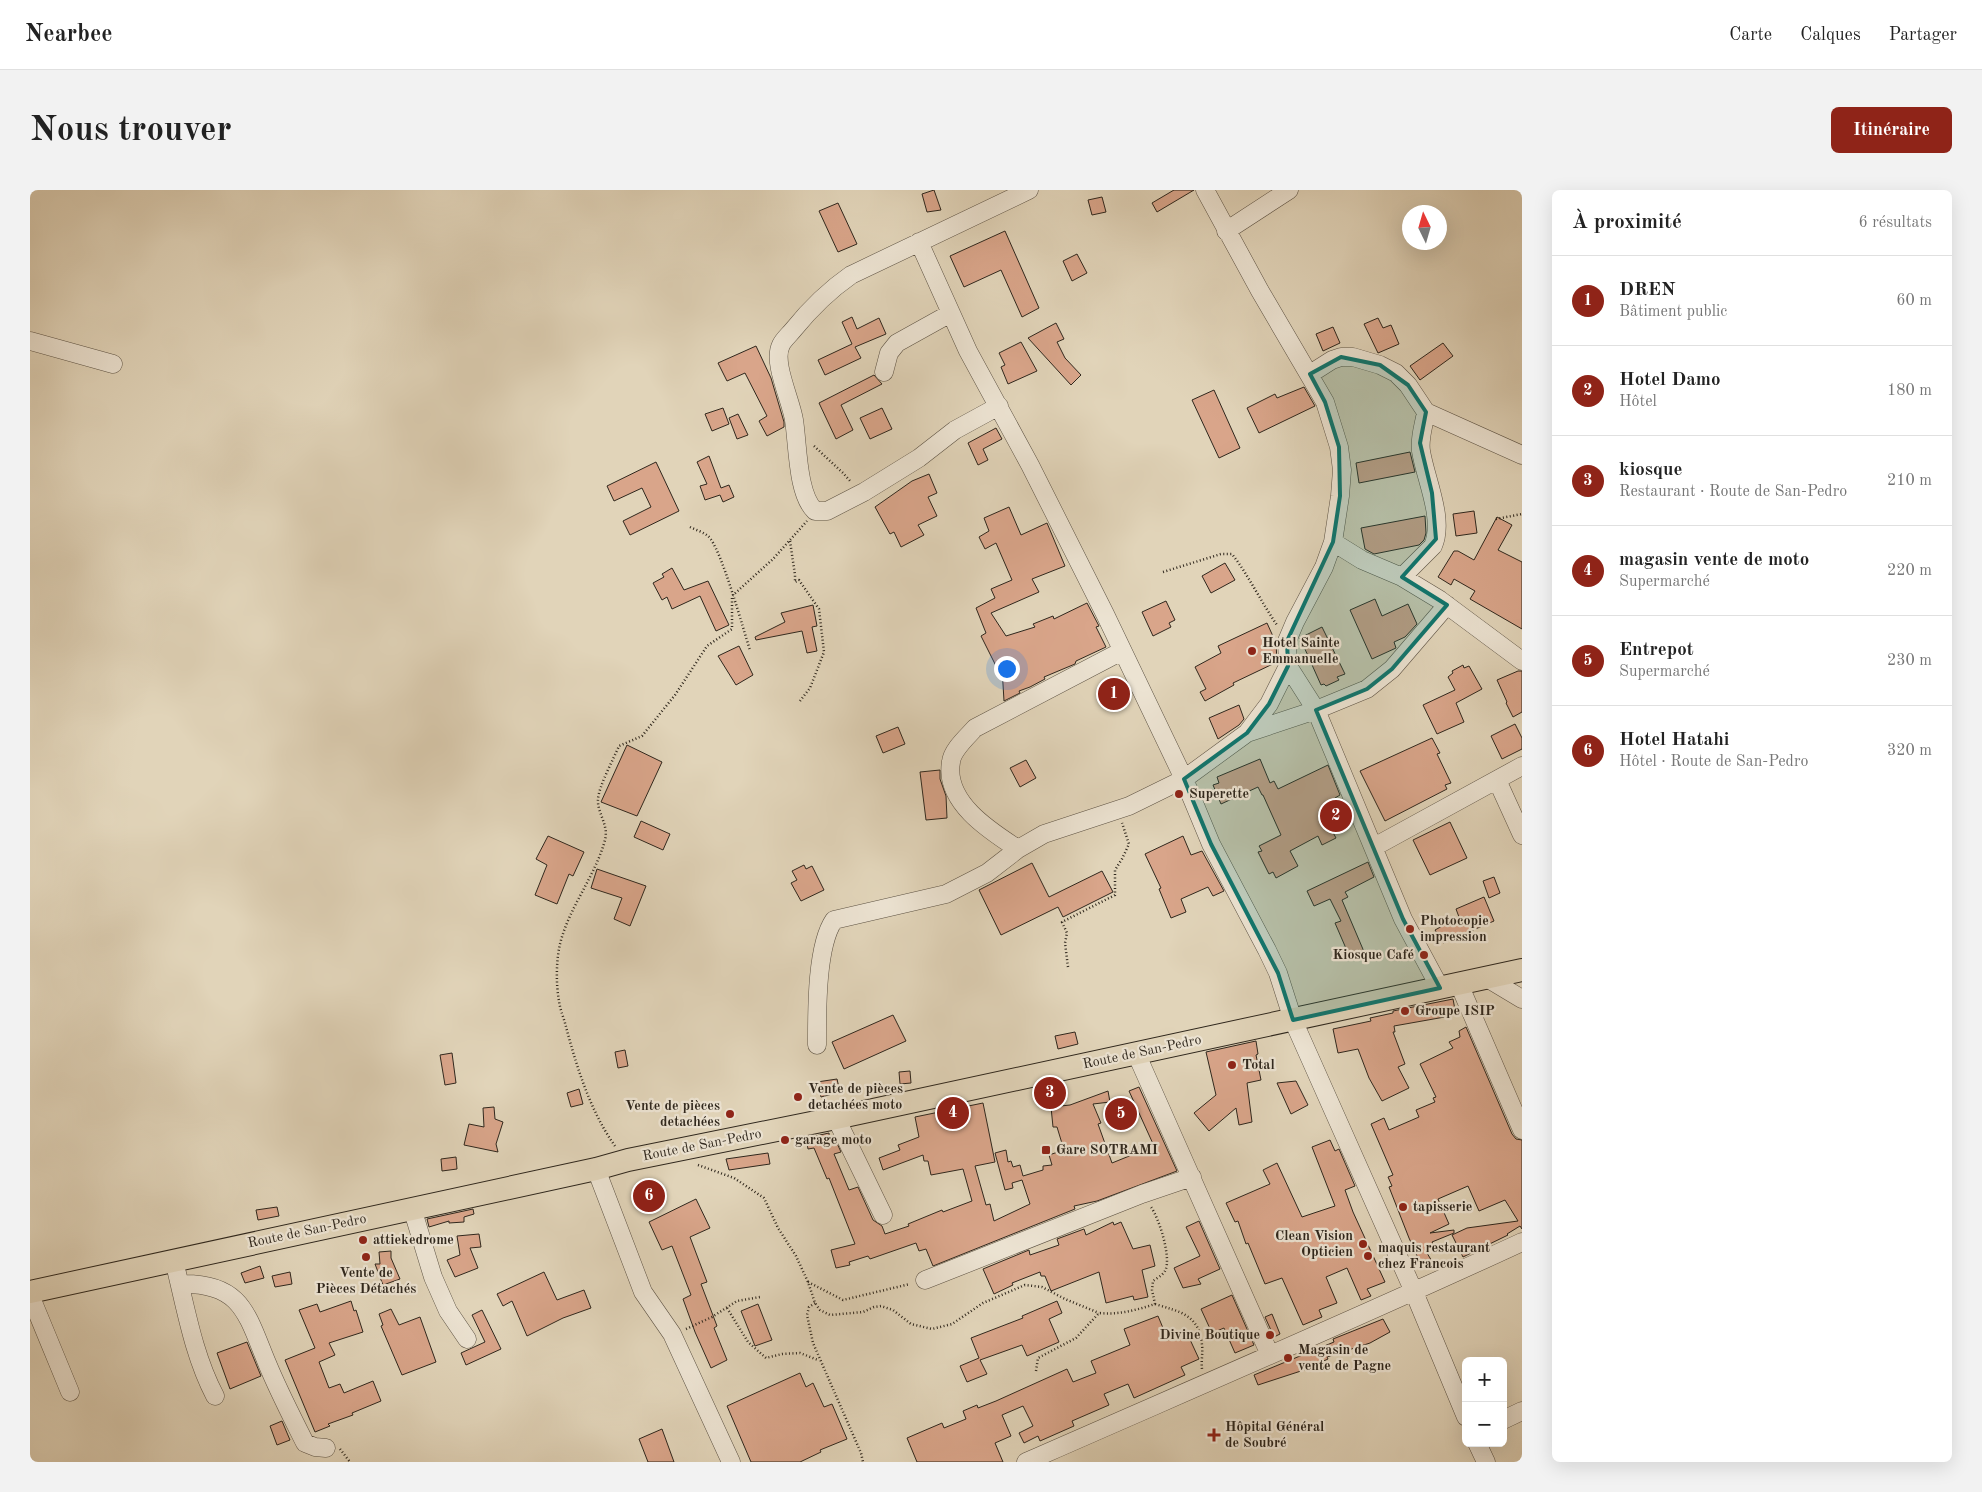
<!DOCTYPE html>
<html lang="fr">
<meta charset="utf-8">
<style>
body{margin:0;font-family:"Old Standard TT",serif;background:#f2f2f2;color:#222}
.controls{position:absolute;right:15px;bottom:15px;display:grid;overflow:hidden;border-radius:8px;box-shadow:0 5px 20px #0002}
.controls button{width:45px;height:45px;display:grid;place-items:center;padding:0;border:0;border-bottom:1px solid #e0e0e0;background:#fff;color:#222;font:25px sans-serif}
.compass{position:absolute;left:1372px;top:15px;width:45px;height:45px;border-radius:50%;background:#fff;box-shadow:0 5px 20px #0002;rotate:355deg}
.you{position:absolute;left:976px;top:478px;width:18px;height:18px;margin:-12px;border:4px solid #fff;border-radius:50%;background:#1a73e8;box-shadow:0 0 0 8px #1a73e833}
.badge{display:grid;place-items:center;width:32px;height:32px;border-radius:50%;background:#8f2418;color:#fff;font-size:16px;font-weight:700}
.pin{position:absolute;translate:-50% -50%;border:2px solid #fff;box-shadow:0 1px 5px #0006}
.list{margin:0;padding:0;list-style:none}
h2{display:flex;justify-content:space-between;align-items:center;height:65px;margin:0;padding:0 20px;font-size:21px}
h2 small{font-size:16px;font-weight:400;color:#767676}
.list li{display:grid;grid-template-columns:32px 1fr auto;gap:15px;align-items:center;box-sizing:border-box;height:90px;padding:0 20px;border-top:1px solid #e0e0e0}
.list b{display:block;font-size:19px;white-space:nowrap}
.list p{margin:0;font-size:16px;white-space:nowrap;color:#767676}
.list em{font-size:16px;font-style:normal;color:#767676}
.map{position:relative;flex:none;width:1492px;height:1272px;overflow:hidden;border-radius:8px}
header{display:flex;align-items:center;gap:30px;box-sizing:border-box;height:70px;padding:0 25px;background:#fff;border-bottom:1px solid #e0e0e0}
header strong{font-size:24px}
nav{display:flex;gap:28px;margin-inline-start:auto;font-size:18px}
.intro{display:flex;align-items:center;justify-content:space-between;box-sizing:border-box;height:120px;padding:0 30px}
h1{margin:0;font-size:35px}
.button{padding:12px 22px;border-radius:8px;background:#8f2418;color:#fff;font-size:18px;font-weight:700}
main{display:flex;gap:30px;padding:0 30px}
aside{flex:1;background:#fff;border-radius:8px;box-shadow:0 5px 20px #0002}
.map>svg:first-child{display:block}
.building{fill:#d9a58a;stroke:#2f271d}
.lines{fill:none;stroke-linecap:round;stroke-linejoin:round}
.minor-casing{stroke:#5c5244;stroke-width:19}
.major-casing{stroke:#2f271d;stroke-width:24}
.path{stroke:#2f271d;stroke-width:2.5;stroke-dasharray:1 2.5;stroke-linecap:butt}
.minor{stroke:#ece3d2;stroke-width:18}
.major{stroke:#e1d4b9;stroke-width:22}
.marked{fill:#0f766e;fill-opacity:0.2;stroke:#0f766e;stroke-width:4;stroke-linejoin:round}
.poi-dot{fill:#8f2418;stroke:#ece3d2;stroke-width:2}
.labels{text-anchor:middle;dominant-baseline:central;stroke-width:4.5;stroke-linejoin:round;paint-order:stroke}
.poi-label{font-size:14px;font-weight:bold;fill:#2f271d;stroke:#ece3d2;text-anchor:start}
.street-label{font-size:14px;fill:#2f271d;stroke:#ece3d2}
</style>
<header>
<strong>Nearbee</strong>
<nav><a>Carte</a><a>Calques</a><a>Partager</a></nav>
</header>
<div class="intro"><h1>Nous trouver</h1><a class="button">Itinéraire</a></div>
<main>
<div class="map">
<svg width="1492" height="1272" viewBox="0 0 1492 1272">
<rect width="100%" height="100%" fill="#e1d4b9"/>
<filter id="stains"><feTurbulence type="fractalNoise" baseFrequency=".004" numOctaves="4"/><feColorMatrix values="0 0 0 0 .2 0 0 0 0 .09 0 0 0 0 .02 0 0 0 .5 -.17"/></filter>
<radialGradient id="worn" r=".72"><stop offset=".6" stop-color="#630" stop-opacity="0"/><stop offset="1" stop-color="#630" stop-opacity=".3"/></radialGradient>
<path class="building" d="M904,0L911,20L897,22L892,4Z
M1144,0H1164L1127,22L1122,13Z
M1072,7L1076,22L1062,25L1058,10Z
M808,13L827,54L808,62L789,21Z
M975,41L1009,118L992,127L971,80L934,97L920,66Z
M1047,64L1057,83L1042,91L1033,71Z
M822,127L827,139L849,128L856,144L825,157L831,168L795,185L788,170L822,154L812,132Z
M1348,128L1353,138L1361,135L1369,154L1348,163L1334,134Z
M1026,133L1034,149L1027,152L1035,168L1051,185L1041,195L998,148Z
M1303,137L1310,153L1293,161L1286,144Z
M991,152L1007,181L978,194L971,177L975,175L969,163Z
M1413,153L1423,166L1390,190L1380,176Z
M726,156L741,188L754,232V237L737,246L729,231L737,226L715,183L697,191L688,173Z
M844,185L852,194L811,215L823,240L806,249L789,213Z
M1274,197L1285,216L1229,243L1217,218L1245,204L1247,208Z
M1184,200L1210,258L1189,268L1162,210Z
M693,218L699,234L682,241L675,224Z
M852,218L862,239L840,249L830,228Z
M708,224L718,245L707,249L699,228Z
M966,238L972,249L953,259L958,270L948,275L938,253Z
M1380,262L1385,282L1329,293L1326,273Z
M679,266L691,298L699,295L704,307L693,312L690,305L675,310L670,296L677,294L667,272Z
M626,272L649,321L600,345L593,331L621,317L612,298L584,311L577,296Z
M899,284L907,303L898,307L907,326L888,335L894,345L871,357L864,342L860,344L845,317L882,291Z
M979,317L991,345L1017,333L1035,376L1002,389L1009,402L961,423L976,446L1005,437L1003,434L1023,426L1024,429L1057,413L1069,436L1066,437L1076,457L1046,471L1045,474L1014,487L1015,489L1000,497L989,501L990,503L974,511L972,478H967L951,446L956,443L946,418L965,408L961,399L982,390L966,353L955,359L949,347L959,341L954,328Z
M1444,321L1447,343L1426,346L1423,324Z
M1395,326L1396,343L1394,350L1389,355L1344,364L1335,359L1331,338Z
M1467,327L1482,335L1468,360L1492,372V439L1440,409L1445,401L1424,389L1421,395L1408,387L1424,361H1428L1444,370Z
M1195,373L1205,390L1181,403L1172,386Z
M642,378L654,400L678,391L699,435L686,441L670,406L642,419L637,407L632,410L623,393L634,387L632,384Z
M1345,409L1352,426L1378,414L1387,434L1375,447L1364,452L1366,458L1342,469L1320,420Z
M1136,411L1145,430L1139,433L1141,437L1123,446L1112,422Z
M783,415L787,436L782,437L787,461L777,463L772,441L726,450L725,447L755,432L751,423Z
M1237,433L1246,453L1247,472L1203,493L1204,495L1175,511L1170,502L1176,499L1165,477L1191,463L1188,456Z
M1292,437L1315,484L1307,487L1309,490L1296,496L1294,494L1291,495L1270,448Z
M709,456L723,485L706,495L688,466Z
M1433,475L1434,478L1439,476L1452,499L1426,513L1434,532L1407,544L1393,515L1425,500L1418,487L1423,483L1422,481Z
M1488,481H1492V522L1483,527L1476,513L1477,512L1467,490Z
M1209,515L1214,529L1209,535L1188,549L1179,528Z
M1485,534L1492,548V559L1472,569L1461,546Z
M868,537L875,554L853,563L846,546Z
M1402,548L1410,563L1407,564L1421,593L1415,595L1417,599L1355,631L1330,581Z
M597,555L632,572L607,626L571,612Z
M1230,569L1240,593L1244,591L1248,599L1298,575L1310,605L1305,608L1308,614L1292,622L1306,648L1292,655L1288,646L1260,661L1268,676L1246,688L1243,682L1239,684L1228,662L1232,661L1229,656L1251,645L1233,605H1232L1228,597L1191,614L1183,595L1189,593L1187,587Z
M996,570L1006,588L990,597L980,578Z
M910,580V589L916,606L917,628L896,630L890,582Z
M611,631L640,644L633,660L604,647Z
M1420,632L1437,668L1400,685L1383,650Z
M518,646L554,662L543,686L539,684L527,714L505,705L517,675L506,669Z
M1153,646L1161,665L1172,661L1194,701L1183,706L1178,697L1151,709L1156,722L1141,728L1129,699L1131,698L1115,664Z
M1338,672L1344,687L1315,702L1318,707L1312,710L1335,764L1321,770L1305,733L1311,731L1300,709L1284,716L1277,701Z
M1002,673L1019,707L1072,681L1083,702L1033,727L1028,717L971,745L949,700Z
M774,675L776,679L782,676L794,700L771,711L761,693L767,690L762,681Z
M567,679L616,696L600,736L584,729L592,708L561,698Z
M1464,687L1470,703L1459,708L1453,691Z
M1454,707L1464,731L1413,753L1405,740L1429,727L1426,719Z
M1423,809L1426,825L1364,836L1365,842H1363L1375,874L1368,877L1379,898L1352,911L1339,888L1328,859L1308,863L1303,839L1341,831L1340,828L1363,823V821Z
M863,825L876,851L814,879L802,852Z
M1436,837L1482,944L1486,949L1492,950V1039L1490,1036L1477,1044L1478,1045L1433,1067L1422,1045L1437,1038L1488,1031L1475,1010L1449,1021L1438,996L1408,1009L1419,1034L1400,1043L1424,1040V1043L1402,1052L1406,1059L1397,1063L1403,1073L1393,1079L1379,1048L1359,997L1362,996L1358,987L1363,985L1341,934L1354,928L1359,940L1389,927L1386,920L1405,912L1403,908L1406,907L1390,874L1423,858L1419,852L1430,847L1429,841Z
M1045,842L1048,854L1028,859L1025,846Z
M1226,851L1228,864L1226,865L1231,890L1217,893L1222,932L1209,935L1206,918L1179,941L1164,923L1186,905L1176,862Z
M595,860L598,876L588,878L585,862Z
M422,863L426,893L415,895L410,865Z
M880,881L881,893L870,894L869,882Z
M807,889L810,902L791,907L787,892Z
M1266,891L1278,915L1261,924L1247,893Z
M1109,897L1147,981L1067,1011L1044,1016L1045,1019L903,1076L896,1059L889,1061L886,1053L840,1069L838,1066L819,1072L820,1075L806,1078L801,1060L825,1054L799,988L797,989L784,958L778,959L776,948L799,943L800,951L805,949L811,962L804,964L819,1000L828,997L843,1030L852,1036L855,1044L879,1036L878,1034L912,1020L913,1022L942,1011L933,979L901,985L898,971H894L893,965L853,980L849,968L870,960L868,955L889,947L885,927L953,913L965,972L945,976L956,1015L960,1014L964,1031L1000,1014L992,990L982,993L983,998L975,1000L965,963L976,960L978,972L981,971L983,977L990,975L993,986L1013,980V976L1022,975L1019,965L1034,960L1027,937H1023L1021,917L1040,915L1078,901L1080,912L1063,914L1071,933L1068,934L1082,973L1124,956L1099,901Z
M549,899L553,914L541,917L537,903Z
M464,917L465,929L473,932L466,954L468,962L434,955L439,934L454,937L453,918Z
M1300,950L1305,961L1309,959L1325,996L1315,1000L1323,1022L1355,1092L1337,1099L1341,1106L1331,1110L1317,1078L1296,1087L1307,1113L1289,1120L1292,1127L1273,1135L1252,1088L1235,1094L1218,1053L1216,1054L1208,1031L1205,1032L1196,1013L1240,994L1233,980L1247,973L1272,1027L1305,1016L1282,957Z
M738,963L740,974L699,980L696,969Z
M426,967L427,979L412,981L411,969Z
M666,1009L680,1038L660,1047L677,1092L671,1094L687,1136L684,1138L697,1170L681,1178L665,1142L653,1109L661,1105L642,1056L632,1060L619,1032Z
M247,1017L249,1026L228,1030L226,1020Z
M443,1019L444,1024L434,1027V1032L419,1033V1031L399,1037L397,1029Z
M1169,1031L1190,1079L1168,1089L1171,1094L1153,1098L1144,1078L1170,1066L1156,1037Z
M1083,1032L1084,1035L1091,1032L1103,1059L1120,1055L1125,1076L1112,1080L1118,1107L1104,1110L1103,1106L1076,1113L1069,1082L1021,1101L1015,1086H1011L1010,1082L982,1093L983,1095L964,1104L953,1079L999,1060L1000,1065L1029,1055L1027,1049L1054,1039L1056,1045Z
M449,1044L451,1057L440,1058L448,1078L425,1087L417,1070L430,1065L427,1046Z
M361,1061V1068L370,1089L353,1095L345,1074H350L349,1062Z
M230,1076L234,1088L215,1093L211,1083Z
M260,1082L262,1094L245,1097L242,1086Z
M514,1082L527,1110L554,1100L561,1118L533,1128L497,1146L482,1111L473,1116L467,1104Z
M1202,1105L1224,1155L1205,1163L1194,1138L1182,1143L1171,1119Z
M321,1111L324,1121L326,1120L333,1142L299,1153L305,1165L289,1172L299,1198L310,1194L314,1203L343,1191L351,1211L322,1223L323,1225L298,1234L300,1236L285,1242L255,1170L285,1158L269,1120L287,1114L290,1122Z
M1027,1111L1032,1123L1019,1129L1029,1152L997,1166L992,1155L950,1170L957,1184L937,1192L930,1176L949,1168L941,1148L993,1128L992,1126Z
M728,1114L742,1150L725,1156L711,1121Z
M361,1119L369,1135L390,1127L406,1172L372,1185L351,1136L353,1135L349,1124Z
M452,1120L471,1159L436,1175L431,1163L455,1152L442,1125Z
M1242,1124L1250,1144L1244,1147L1235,1127Z
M1128,1126L1138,1150L1157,1143L1169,1169L1151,1177L1155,1185L1104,1208L1098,1194L1074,1204L1079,1215L1042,1231L1044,1236L1010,1251L1008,1246L994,1253L989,1243L1003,1236L993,1216L972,1225L981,1246L965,1253L973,1272H887L877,1248L912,1233L914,1238L936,1229L933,1221L947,1215L948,1218L966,1211L1037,1179L1043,1192L1066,1183L1061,1171L1100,1155L1094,1139Z
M1353,1129L1360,1142L1340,1153L1297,1167L1298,1169L1274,1180L1228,1195L1224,1185L1304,1152L1303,1149Z
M217,1152L231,1186L200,1199L187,1163Z
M770,1183L776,1197L783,1193L794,1217L802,1214L817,1249L790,1260L791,1262L770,1272H721L697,1216Z
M252,1231L260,1250L247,1255L240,1236Z
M632,1239L644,1272H618L609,1249Z"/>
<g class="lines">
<g class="minor-casing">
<path id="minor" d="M1175,0L1230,101L1295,212L1309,257L1312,280L1310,306L1303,352L1294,377L1265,432L1257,451L1258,476L1286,520L1373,729L1410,798
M1196,41L1259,0
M889,52L938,161L1000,275L1075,424L1154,589L1181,654L1237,760L1248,783L1263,830L1384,1102L1436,1227
M0,151L83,174
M854,182L859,163L867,153L921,123
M1280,184L1302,170L1311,167H1323L1350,175L1366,183L1378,195L1396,222L1492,265
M969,216L925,240L889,268L834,302L797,321H785C767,304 768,255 764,230C761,210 742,172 751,155C753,150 759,145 763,140C780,119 798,101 821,85L999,0
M1303,352L1332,370L1372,387L1410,410L1492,471
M1372,387L1403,356C1415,329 1395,288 1391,261C1389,248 1394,235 1396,222
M1217,543L1239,514L1258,476
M1467,590L1492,645
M1344,657L1492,576
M988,659C960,641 914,612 921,572C922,560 937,547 945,538L1092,461
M1457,788L1492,809
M1429,794L1492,940
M787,855C787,823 786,756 804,730L916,704L957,683L988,659L1014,644L1099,616L1154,589L1217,543L1286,520L1337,499L1362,479L1417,415
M1106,863L1240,1165
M806,928L853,1025
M566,979L613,1102L642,1144L701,1272
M382,1018L403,1087L418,1121L437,1149
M147,1083C157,1125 165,1168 185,1206
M895,1090L1112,1004L1162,987
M150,1094C212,1092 217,1125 237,1173C248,1200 262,1227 275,1253L285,1257L296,1258
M0,1105L40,1202
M1473,1230L1492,1221
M1447,1253L1456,1272
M996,1272C1162,1199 1328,1128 1492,1052"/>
</g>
<g class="major-casing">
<path id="major" d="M0,1102L566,979L598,970L806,928L1492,780"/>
</g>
<path class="path" d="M784,256L813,283L821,292
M1466,329L1492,324
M660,337C666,340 673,342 678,346C691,357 713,439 720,460
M760,351L765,385V392L769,390L789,419L794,462L780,498L770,511
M1133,382L1191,364H1202C1219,386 1231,412 1247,435
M1038,777L1035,753L1037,743L1032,732L1085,705V680L1092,669L1099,654L1092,633
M585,956C560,921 546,875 535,833C533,826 530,819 529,811C526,795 526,771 530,754C539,717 565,687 575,650C579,635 567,623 568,609C569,596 583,570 589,556L612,546L645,505L677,456L702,439V406L743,369L777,331
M668,975L704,988L734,1008L748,1038L766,1066L778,1092L785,1113L790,1120L800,1125L833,1122L844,1117L851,1116L863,1120L881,1134L902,1139L922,1134L953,1113L995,1095L1012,1097L1035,1109L1069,1123
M778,1092L813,1110L880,1094
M785,1113L779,1117L777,1125L783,1153L831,1263L833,1272
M1125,1114C1150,1122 1169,1124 1172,1155C1173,1163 1171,1171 1172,1179
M697,1118L718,1152L736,1168L752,1164L770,1163L788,1170
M656,1139L682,1127L707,1111L730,1107
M1006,1181L1008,1168L1046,1148L1069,1123C1088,1125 1107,1120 1125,1114L1122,1100L1123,1091C1127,1088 1133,1085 1135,1081C1142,1069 1129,1028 1121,1017
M310,1259L320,1272"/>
<use href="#minor" class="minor"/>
<use href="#major" class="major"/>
</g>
<path class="marked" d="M1311,167L1350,175L1378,195L1396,222L1390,253L1402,303L1406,349L1372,387L1417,415L1362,479L1337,499L1286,520L1373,729L1410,798L1263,830L1248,783L1181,654L1154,589L1217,543L1239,514L1258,476L1257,451L1303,352L1310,306L1309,257L1295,212L1280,184Z"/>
<g class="poi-dot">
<circle cx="1222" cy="461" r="5"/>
<circle cx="1149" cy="604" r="5"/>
<circle cx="1380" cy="739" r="5"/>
<circle cx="1394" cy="765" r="5"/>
<circle cx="1375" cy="821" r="5"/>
<circle cx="1202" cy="875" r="5"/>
<circle cx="768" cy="907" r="5"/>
<circle cx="700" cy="924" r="5"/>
<circle cx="755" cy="950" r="5"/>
<rect x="1011" y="955" width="10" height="10" rx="2.5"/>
<circle cx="1373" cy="1017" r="5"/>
<circle cx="333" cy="1050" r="5"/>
<circle cx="1333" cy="1054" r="5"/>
<circle cx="1338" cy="1066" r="5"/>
<circle cx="336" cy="1067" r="5"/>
<circle cx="1240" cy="1145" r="5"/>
<circle cx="1258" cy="1168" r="5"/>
<path d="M1181.5 1237.5h5v5h5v5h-5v5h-5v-5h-5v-5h5z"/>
</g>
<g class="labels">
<g class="poi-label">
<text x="1232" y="453">Hotel Sainte<tspan x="1232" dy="16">Emmanuelle</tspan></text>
<text x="1159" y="604">Superette</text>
<text x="1390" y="731">Photocopie<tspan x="1390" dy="16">impression</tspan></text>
<text x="1384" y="765" text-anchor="end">Kiosque Café</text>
<text x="1385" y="821">Groupe ISIP</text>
<text x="1212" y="875">Total</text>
<text x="778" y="899">Vente de pièces<tspan x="778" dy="16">detachées moto</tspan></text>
<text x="690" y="916" text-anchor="end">Vente de pièces<tspan x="690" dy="16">detachées</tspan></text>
<text x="765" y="950">garage moto</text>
<text x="1026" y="960">Gare SOTRAMI</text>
<text x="1383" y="1017">tapisserie</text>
<text x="1323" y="1046" text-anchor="end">Clean Vision<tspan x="1323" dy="16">Opticien</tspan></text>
<text x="343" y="1050">attiekedrome</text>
<text x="1348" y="1058">maquis restaurant<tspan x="1348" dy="16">chez Francois</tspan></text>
<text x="336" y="1083" text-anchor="middle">Vente de<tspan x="336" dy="16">Pièces Détachés</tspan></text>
<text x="1230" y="1145" text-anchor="end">Divine Boutique</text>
<text x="1268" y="1160">Magasin de<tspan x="1268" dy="16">vente de Pagne</tspan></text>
<text x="1195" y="1237">Hôpital Général<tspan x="1195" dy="16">de Soubré</tspan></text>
</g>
<g class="street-label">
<text transform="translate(1112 862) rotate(-12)">Route de San-Pedro</text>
<text transform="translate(672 955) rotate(-11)">Route de San-Pedro</text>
<text transform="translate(277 1041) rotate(-12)">Route de San-Pedro</text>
</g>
</g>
<rect width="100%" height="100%" filter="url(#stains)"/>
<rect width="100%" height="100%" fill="url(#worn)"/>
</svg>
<div class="controls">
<button>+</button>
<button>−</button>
</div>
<svg class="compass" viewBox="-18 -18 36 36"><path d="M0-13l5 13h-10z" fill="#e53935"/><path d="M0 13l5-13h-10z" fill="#767676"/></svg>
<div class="you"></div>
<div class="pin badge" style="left:1084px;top:504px">1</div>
<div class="pin badge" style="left:1306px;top:626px">2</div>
<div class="pin badge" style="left:1020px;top:903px">3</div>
<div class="pin badge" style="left:923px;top:923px">4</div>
<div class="pin badge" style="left:1091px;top:924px">5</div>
<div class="pin badge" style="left:619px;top:1006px">6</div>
</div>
<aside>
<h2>À proximité<small>6 résultats</small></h2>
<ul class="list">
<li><span class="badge">1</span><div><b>DREN</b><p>Bâtiment public</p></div><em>60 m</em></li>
<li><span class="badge">2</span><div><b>Hotel Damo</b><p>Hôtel</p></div><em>180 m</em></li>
<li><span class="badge">3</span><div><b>kiosque</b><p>Restaurant · Route de San-Pedro</p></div><em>210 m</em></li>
<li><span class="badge">4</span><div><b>magasin vente de moto</b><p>Supermarché</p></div><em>220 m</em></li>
<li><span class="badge">5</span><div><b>Entrepot</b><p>Supermarché</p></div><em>230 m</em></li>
<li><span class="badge">6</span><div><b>Hotel Hatahi</b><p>Hôtel · Route de San-Pedro</p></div><em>320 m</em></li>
</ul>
</aside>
</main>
